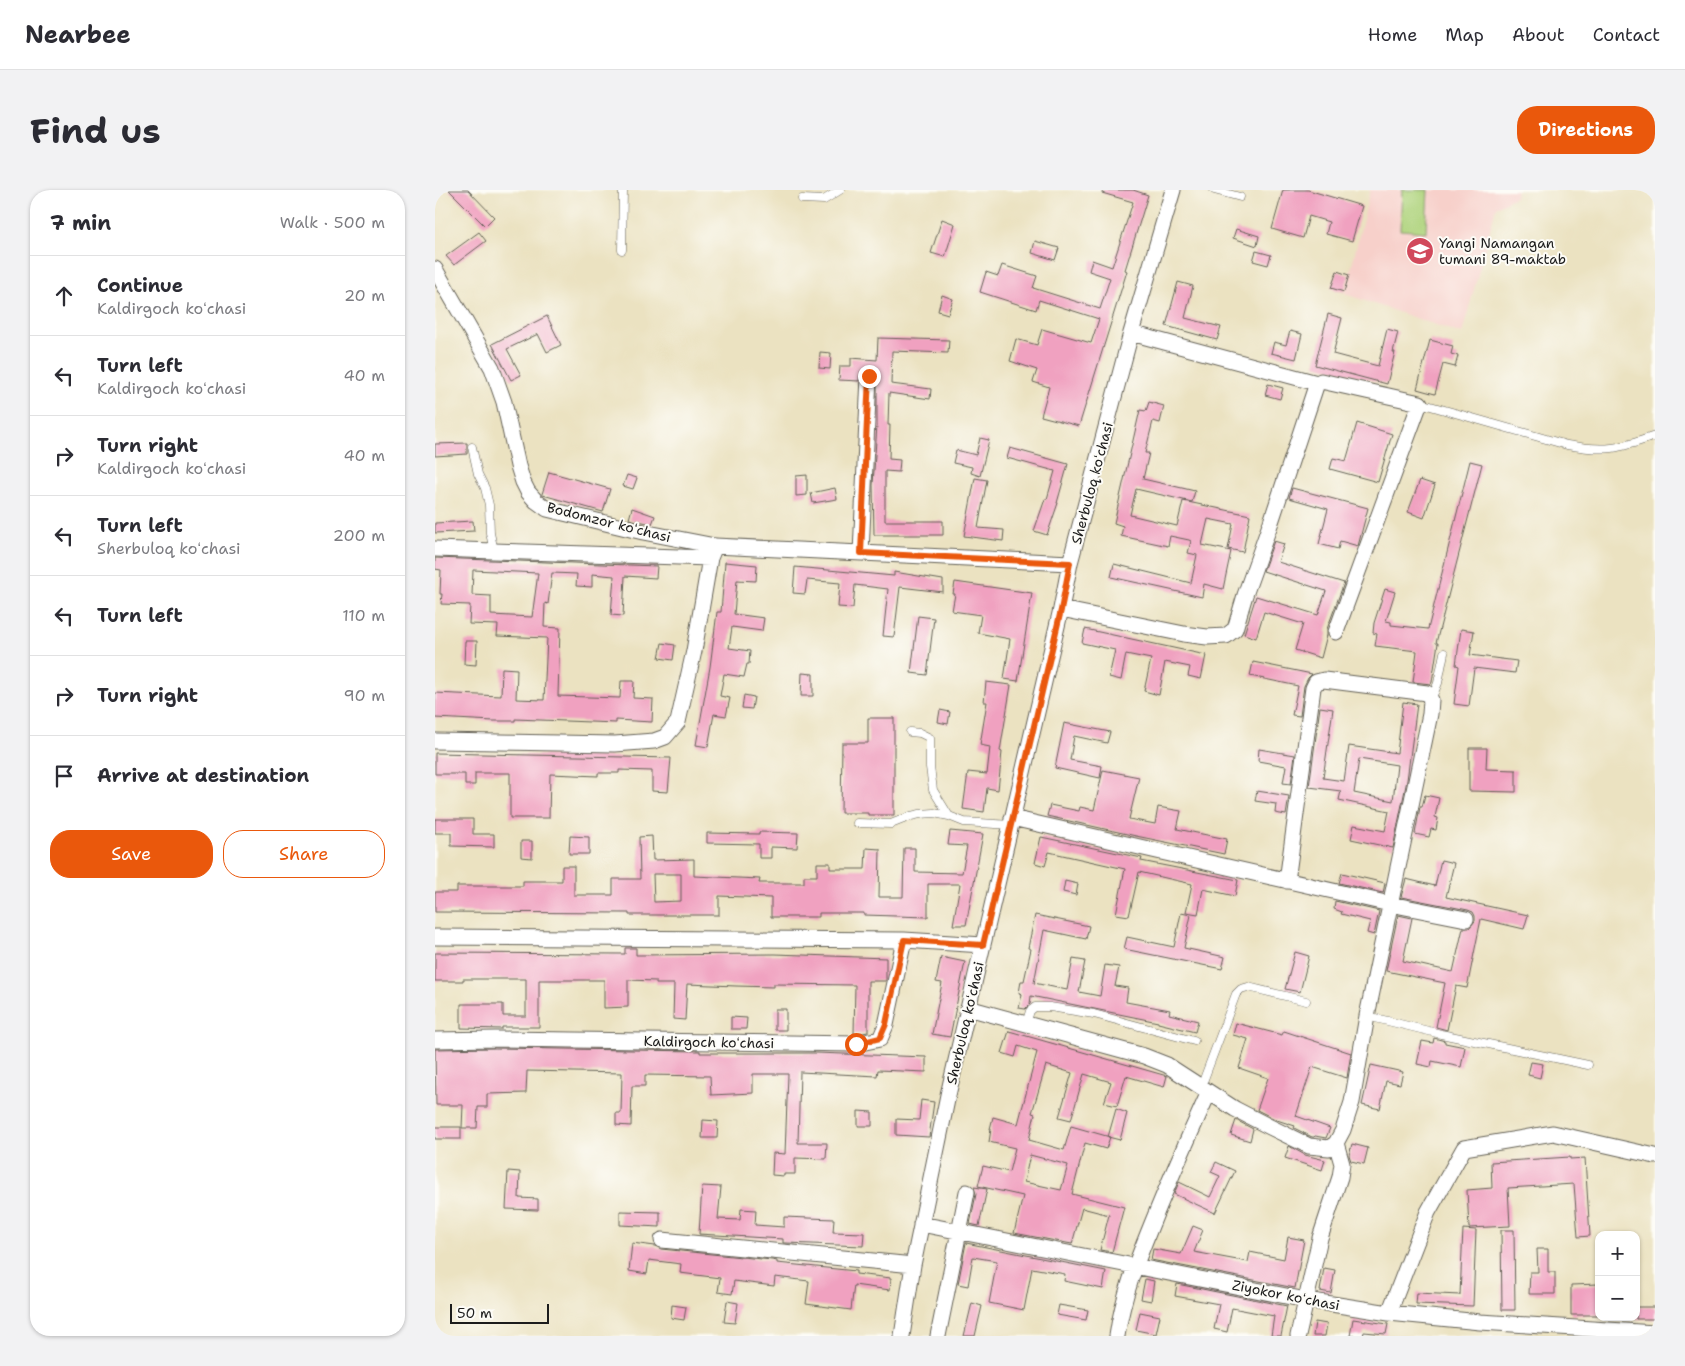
<!DOCTYPE html>
<meta charset="utf-8">
<style>
body{margin:0;font-family:"Shantell Sans",sans-serif;background:#f2f2f3;color:#2b2b33}
.controls{position:absolute;right:15px;bottom:15px;display:grid;overflow:hidden;border-radius:10px;box-shadow:0 1px 4px #0004}
.controls button{width:45px;height:45px;display:grid;place-items:center;padding:0;border:0;border-bottom:1px solid #e1e1e2;background:#fff;color:#2b2b33;font:25px sans-serif}
.scale{position:absolute;left:15px;bottom:12px;width:99px;box-sizing:border-box;padding-left:5px;border:2px solid #1c1c1c;border-top:0;font-size:14px;line-height:18px;white-space:nowrap;color:#1c1c1c;-webkit-text-stroke:4px #fdfcf7;paint-order:stroke}
.stop{position:absolute;width:15px;height:15px;margin:-11px;border:4px solid #ea580c;border-radius:50%;background:#fff}
.stop.end{background:#ea580c;border-color:#fff;box-shadow:0 1px 5px #0008}
.list{margin:0;padding:0;list-style:none}
h2{display:flex;justify-content:space-between;align-items:center;height:65px;margin:0;padding:0 20px;font-size:21px}
h2 small{font-size:16px;font-weight:400;color:#7c7c81}
.list li{display:grid;grid-template-columns:32px 1fr auto;gap:15px;align-items:center;box-sizing:border-box;height:80px;padding:0 20px;border-top:1px solid #e1e1e2}
.list b{display:block;font-size:19px;white-space:nowrap}
.list p{margin:0;font-size:16px;white-space:nowrap;color:#7c7c81}
.list em{font-size:16px;font-style:normal;color:#7c7c81}
.actions{display:flex;gap:10px;padding:15px 20px}
.actions a{flex:1;padding:11px 0;border:1px solid #ea580c;border-radius:20px;text-align:center;font-size:18px;color:#ea580c}
.actions .main{background:#ea580c;color:#fff}
.icon{flex:none;width:28px;height:28px;fill:none;stroke:currentColor;stroke-width:2;stroke-linecap:round;stroke-linejoin:round}
.map{position:relative;flex:none;width:1220px;height:1146px;overflow:hidden;border-radius:20px}
header{display:flex;align-items:center;gap:30px;box-sizing:border-box;height:70px;padding:0 25px;background:#fff;border-bottom:1px solid #e1e1e2}
header strong{font-size:24px}
nav{display:flex;gap:28px;margin-inline-start:auto;font-size:18px}
.intro{display:flex;align-items:center;justify-content:space-between;box-sizing:border-box;height:120px;padding:0 30px}
h1{margin:0;font-size:35px}
.button{padding:12px 22px;border-radius:20px;background:#ea580c;color:#fff;font-size:18px;font-weight:700}
main{display:flex;gap:30px;padding:0 30px}
aside{flex:1;background:#fff;border-radius:20px;box-shadow:0 1px 4px #0004}
.map>svg:first-child{display:block}
.built{fill:#f7d0ca}
.green{fill:#aed37c;stroke:#65784c}
.building{fill:#f0a1c0;fill-rule:evenodd}
.lines{fill:none;stroke-linecap:round;stroke-linejoin:round}
.lane-casing{stroke:#646156;stroke-width:9}
.street-casing{stroke:#646156;stroke-width:17}
.lane{stroke:#fff;stroke-width:8}
.street{stroke:#fff;stroke-width:15}
.route{stroke:#ea580c;stroke-width:6}
.labels{text-anchor:middle;dominant-baseline:central;stroke-width:4;stroke-linejoin:round;paint-order:stroke}
.poi-label{font-size:14px;fill:#1c1c1c;stroke:#fdfcf7;text-anchor:start}
.street-label{font-size:14px;fill:#1c1c1c;stroke:#fdfcf7}
</style>
<header>
<strong>Nearbee</strong>
<nav><a>Home</a><a>Map</a><a>About</a><a>Contact</a></nav>
</header>
<div class="intro"><h1>Find us</h1><a class="button">Directions</a></div>
<main>
<aside>
<h2>7 min<small>Walk · 500 m</small></h2>
<ul class="list">
<li><svg class="icon" aria-label="ahead" viewBox="0 0 24 24"><path d="M12 20V5M6 11l6-6 6 6"/></svg><div><b>Continue</b><p>Kaldirgoch koʻchasi</p></div><em>20 m</em></li>
<li><svg class="icon" aria-label="left" viewBox="0 0 24 24"><path d="M17 20v-9H6M10 6l-5 5 5 5"/></svg><div><b>Turn left</b><p>Kaldirgoch koʻchasi</p></div><em>40 m</em></li>
<li><svg class="icon" aria-label="right" viewBox="0 0 24 24"><path d="M7 20v-9h11M14 6l5 5-5 5"/></svg><div><b>Turn right</b><p>Kaldirgoch koʻchasi</p></div><em>40 m</em></li>
<li><svg class="icon" aria-label="left" viewBox="0 0 24 24"><path d="M17 20v-9H6M10 6l-5 5 5 5"/></svg><div><b>Turn left</b><p>Sherbuloq koʻchasi</p></div><em>200 m</em></li>
<li><svg class="icon" aria-label="left" viewBox="0 0 24 24"><path d="M17 20v-9H6M10 6l-5 5 5 5"/></svg><div><b>Turn left</b></div><em>110 m</em></li>
<li><svg class="icon" aria-label="right" viewBox="0 0 24 24"><path d="M7 20v-9h11M14 6l5 5-5 5"/></svg><div><b>Turn right</b></div><em>90 m</em></li>
<li><svg class="icon" aria-label="arrive" viewBox="0 0 24 24"><path d="M6 21V4h12l-3 4 3 4H6"/></svg><div><b>Arrive at destination</b></div></li>
</ul>
<div class="actions"><a class="main">Save</a><a>Share</a></div>
</aside>
<div class="map">
<svg width="1220" height="1146" viewBox="0 0 1220 1146">
<rect width="100%" height="100%" fill="#fdfcf7"/>
<filter id="ink" filterUnits="userSpaceOnUse"><feTurbulence type="fractalNoise" baseFrequency=".02" numOctaves="2"/><feDisplacementMap in="SourceGraphic" scale="10" xChannelSelector="R" yChannelSelector="G"/><feConvolveMatrix kernelMatrix="1 2 1 2 8 2 1 2 1" color-interpolation-filters="sRGB"/></filter>
<filter id="wash" filterUnits="userSpaceOnUse"><feTurbulence type="fractalNoise" baseFrequency=".0096" numOctaves="4" result="noise"/><feDisplacementMap in="SourceGraphic" scale="20" xChannelSelector="R" yChannelSelector="G"/><feGaussianBlur stdDeviation="1.12" result="paint"/><feColorMatrix in="noise" values="0 0 0 0 0 0 0 0 0 0 0 0 0 0 0 0 0 1.4 0 .05"/><feComposite in="paint" operator="in"/></filter>
<g filter="url(#wash)">
<rect width="100%" height="100%" fill="#ebe2c1"/>
<path class="built" d="M935,0H1082L1080,7L1061,17L1027,144L910,104Z"/>
<path class="green" d="M967,0H993L991,42L965,40Z"/>
<g id="blocks">
<path class="building" d="M14,0H33L59,27L50,36Z
M668,0H698L713,5L690,80L692,81L644,236L606,226L614,197L598,192L602,180L575,171L581,149L602,155L607,139L656,153L664,129L604,110L601,120L545,102L551,82L563,86L567,75L602,86L598,98L665,119L675,88L654,81L657,70L677,77L698,12L667,3Z
M848,0H873L927,16L917,51L891,44L894,32L874,26L868,48L837,39Z
M507,29L520,34L510,67L496,63Z
M801,39L824,46L822,56L798,48Z
M44,42L51,51L19,75L11,66Z
M600,51L624,58L620,70L597,63Z
M821,61L836,65L833,75L818,71Z
M902,81L914,85L909,102L896,98Z
M743,92L758,96L750,128L786,137L782,150L731,136Z
M507,105L518,109L513,124L503,121Z
M893,124L907,128L898,164L943,176L952,139L963,142L958,162H960L952,194L880,175Z
M112,126L126,155L112,162L103,144L72,159L86,185L76,190L57,154Z
M855,141L867,144L861,169L836,163L839,152L851,155Z
M443,148L514,150L513,163L457,161L456,194L496,199L495,209L454,203L453,235H455L454,269L465,270L464,282L450,281V331H508V345H439L438,295L442,235V182L439,178L434,177L426,181L424,191L404,190L405,176H416V168L442,170Z
M995,150L1018,156L1016,164L1023,166L1020,177L1008,174L1000,204L982,199Z
M385,162L396,163L395,179L384,178Z
M833,194L848,198L845,209L830,205Z
M714,212L729,216L725,233L718,231L710,263H714L708,289L760,301L757,312L701,299L695,325L742,336L748,311L815,325L808,362L793,359L798,334L773,329L767,355L796,361L788,399L769,394L767,407L676,387L679,374L756,393L762,365L753,363L756,351L754,350L735,346L733,356L686,346L688,336L679,333L705,220L711,221Z
M922,233L957,244L943,292L895,279L898,268L911,271Z
M545,248L554,250L545,286L536,283L537,277L518,273L521,260L541,265Z
M32,253V264L0,266V254Z
M575,258L633,274L622,313H623L612,345L599,341L610,309H612L620,281L572,268Z
M1035,271L1047,274L1001,453H1003L997,492L996,494L978,492L982,461L940,456L942,444L938,443L939,433L950,399L960,402L951,431L956,432V435L993,439Z
M114,282L175,299L168,322L108,305L107,304Z
M192,285L202,288L198,299L188,296Z
M372,285V305L361,306V286Z
M540,288L552,290L543,338L569,340L568,351L529,346Z
M985,290L1000,295L989,328L973,322Z
M400,298L402,309L378,313L376,303Z
M857,298L933,318L923,356L905,351L903,359L884,354L893,319L854,308Z
M197,318L220,326L217,334L194,329Z
M38,331L39,341L0,343V333Z
M839,351L849,354L843,372L909,393L892,439V445L886,468L860,460L868,434L829,422L821,448L809,444L821,406L883,425L891,401L828,381Z
M0,368L222,376L221,388L190,386L188,426L176,425L179,386L157,384V397L141,396L142,384L117,383L113,414L110,413L109,437L125,438L123,506L185,508L186,491H199L198,508L218,509L217,532L181,530V533L80,529V531H59L0,528V503L66,506L67,478L82,479L81,509L109,510L112,448L62,446L63,435L34,434L35,415L6,414L7,404H5L6,380L0,379ZM38,380L103,383L97,427L56,425V406L37,405Z
M290,372L322,375L321,391L302,390L299,424L329,428L327,441L297,437L294,458L315,461L314,474H312L309,487L289,484L285,506L295,508L291,526L279,524L273,557L261,555L275,477L282,422H286Z
M360,377L459,386V382L508,390V402L465,397L459,447L448,446L453,399L420,395L418,418L403,417L405,393L372,390L370,404L358,403Z
M520,392L597,403L583,491L569,489L575,449L543,443L546,425L517,421L520,404H518Z
M483,426L499,428L492,485L476,483Z
M650,439L771,465L766,489L753,486L755,477L730,472L724,505L709,501L716,469L691,464L686,490L674,487L680,460L647,453Z
M1026,439L1039,441L1035,465L1082,471L1080,483L1039,478L1034,516L1019,514L1024,476L1021,475Z
M30,451H42L41,475L29,474Z
M227,453L240,455L238,470L224,468Z
M818,472L877,484L873,488L869,496L865,526L857,525L863,496L815,486Z
M367,483L378,484V506H366Z
M551,492L576,495L565,561L567,562L563,600L552,598L549,622L528,619L533,582L552,584L555,557L545,555L552,512H549Z
M309,505L319,507L317,519L307,518Z
M968,512L982,514L972,590L958,658L916,649L919,635L950,641L954,621L904,610L906,601L874,597L885,517L898,519L888,588L909,591L914,556L962,563ZM924,569L962,575L958,611L919,603Z
M505,520L515,522L513,534L503,532Z
M433,528H459V625H433V623H406L407,553H433Z
M629,533L675,542L672,553L639,546L635,570L667,576L665,588L620,578Z
M1034,558H1052L1051,579L1081,580V602L1034,601Z
M824,559L860,565L856,594L848,593L851,576L823,571Z
M0,563L236,568L233,602L217,601V581L184,580V583H163V586L115,584L114,628H75V583H40V595H30V584H0Z
M668,580L704,587L694,629L720,634L723,617L746,621L742,639L792,649L789,664L701,646L612,626L615,615L644,621L645,617L659,620Z
M822,601L854,606L851,625L840,623L841,614L820,611Z
M990,605L1004,608L1000,627L1003,628L1001,640L996,639L994,647L980,644L985,617H987Z
M0,629H38V644H59V657L16,656V643H0Z
M515,641L548,644L531,735H518L525,694H493V727L429,725V723H384V727H336V708L284,706V725H194V723L0,722V702H22V696H88V691H127V676H139V705H178V689H205L204,647L217,646L218,670L259,669V686L325,689L324,693H369V686H382V673H395V679H430L431,658L445,659L444,707H468L469,658H480V682L527,683L532,656L513,655ZM218,684H246V711L219,712Z
M324,642L363,643L362,658L336,657V668H324V654L272,653V643L324,644Z
M135,646L154,647V664H134Z
M606,647L707,668L706,671L803,690L800,706L768,699L763,724L751,722L757,694L704,682L694,726L681,724L690,679L614,662L610,676L600,673Z
M86,651H97V668L86,667Z
M1006,670L1019,673L1011,707L1093,725L1089,739L1046,729L1032,798L1021,796L1012,840L1001,837L1010,793L951,781L963,725L977,728L968,771L1018,782L1028,738H1034L1040,731V726L1038,722L1033,720L966,707L971,689L1000,696Z
M907,683L950,693L948,703L904,693Z
M630,691L643,694L641,705L628,702Z
M900,711L944,721L939,745L932,743L935,731L906,724L907,722L899,719Z
M746,723L756,725L749,758L790,767L787,779L689,759L692,747L739,757Z
M600,725L654,736L651,749L609,740L599,793L632,800L638,769L650,771L644,802L665,806L670,775L684,777L680,796L693,798L691,812L735,820L734,824L763,831L760,842L723,833V832L596,806L595,814L590,819L584,818L587,804L584,803L586,791H589L596,759L593,758Z
M190,758H201V765L340,764L451,768V791H433V842L421,844H419L420,795L339,794V797L301,796L252,794L250,830L238,829L239,794H221V791L193,790V817L169,818V790H104V837H67V839L26,838V814H68V826H91V789H28V791H0V763L190,764Z
M860,762L874,766L865,802L850,799Z
M506,767L530,772L515,847L497,844L507,793L501,792Z
M340,819H351V840H340Z
M296,827L312,828L311,839H296Z
M801,833L847,845L849,841L916,863L912,888L877,877L861,926L895,938L891,948L880,946L879,947H877L859,938L860,936L842,930L822,920L833,888L804,878L813,849L798,845Z
M574,841L732,886L729,897L691,886L682,916L669,913L676,892L649,884L636,930L624,927L637,883L611,875L597,923L600,924L594,950L629,960L636,936L675,947L671,959L650,953L637,1004L689,1017L677,1062L665,1060L674,1025L647,1018L637,1054L579,1043L588,1006L543,996L548,976L574,982L580,958L554,952L556,939H555L558,927L583,934L602,862L583,856L580,867L567,863ZM595,965L633,975L626,1000L589,992Z
M999,848L1010,851V853L1030,857L1026,877L997,871L996,877L982,874L987,851L998,853Z
M60,858L265,861V863H381L491,867V882L443,880L442,886L365,882L363,953H392L391,969L360,968V984H349V986L337,985L338,963L350,964L353,884H318V903L276,905L275,886L210,885V896H197L196,936L181,935V923H186L187,883L92,881L91,903L52,904V917H43L42,938H27L28,915H1L0,859Z
M1096,872L1108,874L1105,888L1093,885Z
M936,875L968,882L965,894L951,891L945,919L927,915Z
M486,910L499,912L494,947L461,945V929L484,930Z
M681,919L692,923L685,950L673,947Z
M423,921L437,922V936H423Z
M268,930L283,931L282,948H267Z
M801,930L818,939L815,951L796,945Z
M0,937H26V949H0Z
M917,954L933,958L929,974L916,971L914,965Z
M854,956L870,965L890,970L887,980L850,968Z
M1135,967V969L1150,968L1155,1046L1143,1047L1139,994L1073,998L1075,1036L1034,1038L1032,1000L1057,998L1056,972Z
M781,972L800,981L780,1023L739,1004L744,992L775,1007L785,986L776,982Z
M73,981L85,982L84,1008L103,1009V1020L71,1019Z
M267,996L286,997L283,1029L305,1030L306,1019L321,1020L320,1035L349,1037V1027L399,1029L398,1042L429,1043L428,1056L351,1053H348V1049L264,1044Z
M539,997L552,999L544,1036L535,1034L541,1004Z
M185,1021L225,1022V1037L185,1035Z
M758,1036L768,1040L759,1062L813,1072L815,1062L849,1069L853,1047L869,1050L860,1098L716,1070L718,1059L746,1064Z
M1028,1039L1041,1040L1038,1116L981,1114L982,1103L1025,1105Z
M1066,1040H1079L1080,1120H1067Z
M197,1053L220,1056L226,1059L337,1070L342,1071V1073L421,1081V1084L456,1088L455,1100L419,1095L416,1120L371,1114L374,1091L340,1087L339,1096L299,1091L297,1104L283,1102L285,1088L245,1083L246,1074L214,1070L212,1084L194,1081Z
M531,1053L671,1081L668,1099L629,1091L630,1084L597,1078L589,1120L554,1113L562,1071L538,1067L533,1096L523,1094Z
M1102,1059H1113V1082H1120V1104H1094L1095,1082H1103Z
M889,1078L900,1080L896,1103L885,1101Z
M710,1089L719,1091L716,1111L706,1109Z
M742,1094L852,1116L846,1146H836L839,1126L797,1118L792,1142L779,1139L784,1114L740,1106Z
M1164,1094V1125H1136V1095Z
M292,1111L303,1113L300,1133L289,1132Z
M537,1113L547,1116L540,1146H529Z
M237,1115L251,1117L249,1130L236,1128Z
M624,1115L653,1120L651,1130L622,1125Z
M1201,1117H1220V1129H1201Z
M705,1122L725,1126L721,1144L701,1140Z
M918,1129L953,1134L951,1144L929,1142L928,1146H915Z
M880,1132L892,1134L890,1146H878Z"/>
</g>
</g>
<g filter="url(#ink)">
<use href="#blocks" fill-opacity="0" stroke="#646156" stroke-width="1"/>
<g class="lines">
<g class="lane-casing">
<path id="lane" d="M779,0L805,7
M367,9L389,10L405,0
M187,60L188,0
M985,213L1132,255C1171,262 1183,259 1220,246
M37,257L43,284L50,298L54,315L55,343L59,361
M996,510L1003,493L1009,463
M475,542L485,543L495,548V577L498,600L514,626L529,632L576,635
M422,633L456,634L476,626L485,624L499,623L514,626
M932,826L1006,844L1153,875
M591,834L595,821L600,817H615L659,824L759,851
M766,897L801,804L806,799L813,797L871,811"/>
</g>
<g class="street-casing">
<path id="street" d="M0,79L57,178L69,212L83,276L88,292L93,302L101,311L112,319L208,342L280,356L635,373
M696,143L882,193L886,191L985,213L901,442
M0,359L275,368
M426,363L434,186
M626,419L749,444L772,447L791,446L800,439L810,405L836,332L882,193
M0,551L180,554L219,551L230,547L243,532L259,461L275,368L280,356
M577,628L955,714L1031,729
M0,747L469,750L548,755
M533,818L709,866L732,875L800,919L835,937L874,956L894,958L901,953L908,940L917,912L932,826L995,524L996,510L992,503L889,490L881,492L878,498L852,691
M0,850L60,849L421,854L445,849L451,835L469,750
M486,1034L871,1110L954,1123L1045,1132L1220,1143
M227,1050L478,1075
M954,1123L993,1022L1029,958L1118,943L1220,966
M467,1146L478,1075L513,905L626,419L635,373L696,143L738,0
M503,1146L532,1002
M682,1146C688,1106 701,1073 716,1036C734,991 754,946 774,902
M863,1146L885,1048L905,987L907,974L901,953"/>
</g>
<use href="#lane" class="lane"/>
<use href="#street" class="street"/>
</g>
</g>
<g class="lines" filter="url(#ink)">
<path class="route" d="M421,854L445,848L451,834L469,750L548,755L626,420L635,373L426,363L434,186"/>
</g>
<defs>
<g id="school-disc" transform="scale(1.4375)"><circle r="9.5" fill="#d1495b" stroke="#fdfcf7"/><path d="M0-5L7-2L0 1L-7-2ZM-4 1L0 2.5L4 1V4Q0 6-4 4Z" fill="#fff"/></g>
</defs>
<g fill-rule="evenodd">
<use href="#school-disc" x="985" y="61"/>
</g>
<g class="labels">
<g class="poi-label">
<text x="1004" y="53">Yangi Namangan<tspan x="1004" dy="16">tumani 89-maktab</tspan></text>
</g>
<g class="street-label">
<text transform="translate(657 293) rotate(-75)">Sherbuloq koʻchasi</text>
<text transform="translate(174 332) rotate(14)">Bodomzor koʻchasi</text>
<text transform="translate(530 833) rotate(-77)">Sherbuloq koʻchasi</text>
<text transform="translate(274 852) rotate(1)">Kaldirgoch koʻchasi</text>
<text transform="translate(851 1105) rotate(11)">Ziyokor koʻchasi</text>
</g>
</g>
</svg>
<div class="controls">
<button>+</button>
<button>−</button>
</div>
<div class="scale">50 m</div>
<div class="stop" style="left:421px;top:854px"></div>
<div class="stop end" style="left:434px;top:186px"></div>
</div>
</main>
